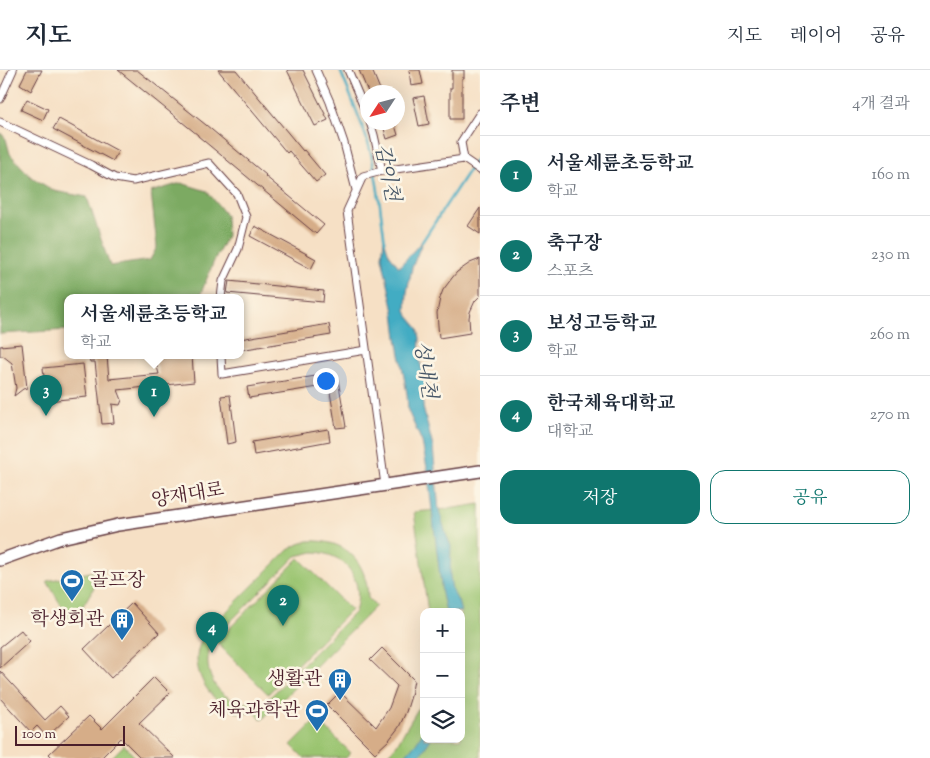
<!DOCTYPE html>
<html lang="ko">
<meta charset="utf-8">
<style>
body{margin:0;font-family:"Sorts Mill Goudy","Noto Serif KR",serif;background:#f6f6f7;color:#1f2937}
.controls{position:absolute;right:15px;bottom:15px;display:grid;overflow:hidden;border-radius:10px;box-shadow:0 5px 20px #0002}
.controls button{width:45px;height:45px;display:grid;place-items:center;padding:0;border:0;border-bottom:1px solid #e0e1e3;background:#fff;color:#1f2937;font:25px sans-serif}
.compass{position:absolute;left:360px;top:15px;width:45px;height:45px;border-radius:50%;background:#fff;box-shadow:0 5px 20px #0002;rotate:234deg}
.scale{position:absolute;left:15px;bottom:12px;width:110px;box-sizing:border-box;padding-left:5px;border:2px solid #4a1f2b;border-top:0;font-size:14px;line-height:18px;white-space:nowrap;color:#4a1f2b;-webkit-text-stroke:4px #fcf5e5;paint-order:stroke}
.you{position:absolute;left:325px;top:310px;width:18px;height:18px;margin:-12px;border:4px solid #fff;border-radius:50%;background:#1a73e8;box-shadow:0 0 0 8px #1a73e833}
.badge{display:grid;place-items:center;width:32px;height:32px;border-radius:50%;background:#0f766e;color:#fff;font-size:16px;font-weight:700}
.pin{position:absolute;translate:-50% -41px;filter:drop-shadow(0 1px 2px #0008)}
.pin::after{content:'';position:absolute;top:26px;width:18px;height:15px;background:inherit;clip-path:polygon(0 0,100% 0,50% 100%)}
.popup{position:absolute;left:64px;top:224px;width:180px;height:65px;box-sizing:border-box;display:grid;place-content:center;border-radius:10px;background:#fff;filter:drop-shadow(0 1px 4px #0005);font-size:16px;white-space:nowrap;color:#747a83}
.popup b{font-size:19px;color:#1f2937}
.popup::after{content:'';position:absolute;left:50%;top:100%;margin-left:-10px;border:10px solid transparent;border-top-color:#fff}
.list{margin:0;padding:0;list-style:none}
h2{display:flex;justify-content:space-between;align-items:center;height:65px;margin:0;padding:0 20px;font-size:21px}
h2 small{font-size:16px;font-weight:400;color:#747a83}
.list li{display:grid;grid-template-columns:32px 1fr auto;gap:15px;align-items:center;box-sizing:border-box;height:80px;padding:0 20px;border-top:1px solid #e0e1e3}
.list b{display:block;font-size:19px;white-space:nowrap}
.list p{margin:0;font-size:16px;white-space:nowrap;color:#747a83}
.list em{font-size:16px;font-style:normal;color:#747a83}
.actions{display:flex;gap:10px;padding:15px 20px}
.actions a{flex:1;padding:11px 0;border:1px solid #0f766e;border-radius:15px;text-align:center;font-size:18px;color:#0f766e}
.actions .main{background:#0f766e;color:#fff}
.icon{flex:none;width:28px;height:28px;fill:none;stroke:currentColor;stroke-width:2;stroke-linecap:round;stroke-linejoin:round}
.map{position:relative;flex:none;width:480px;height:688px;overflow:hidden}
header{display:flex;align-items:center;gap:30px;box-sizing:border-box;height:70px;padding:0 25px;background:#fff;border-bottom:1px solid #e0e1e3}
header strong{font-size:24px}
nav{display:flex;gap:28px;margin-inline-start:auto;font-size:18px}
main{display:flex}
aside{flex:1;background:#fff}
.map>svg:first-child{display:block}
.green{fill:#9ac470;stroke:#72724e;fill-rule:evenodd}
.forest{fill:#7baa62;stroke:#626446}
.water{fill:#43acc3;stroke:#466677}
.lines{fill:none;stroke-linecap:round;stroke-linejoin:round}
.stream{stroke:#43acc3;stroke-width:2.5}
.building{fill:#d6ad88}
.street-casing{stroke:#643c42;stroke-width:9}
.primary-casing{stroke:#643c42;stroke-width:14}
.street{stroke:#fff;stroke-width:7}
.primary{stroke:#fff;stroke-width:11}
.labels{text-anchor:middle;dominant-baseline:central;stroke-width:5;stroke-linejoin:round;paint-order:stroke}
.street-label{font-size:19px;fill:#4a1f2b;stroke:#fcf5e5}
.poi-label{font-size:19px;fill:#4a1f2b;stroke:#fcf5e5;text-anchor:end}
.water-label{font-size:20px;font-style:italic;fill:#475768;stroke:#fcf5e5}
</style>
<header>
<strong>지도</strong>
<nav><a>지도</a><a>레이어</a><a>공유</a></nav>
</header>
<main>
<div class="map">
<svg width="480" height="688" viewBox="0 0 480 688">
<rect width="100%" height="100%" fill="#fcf5e5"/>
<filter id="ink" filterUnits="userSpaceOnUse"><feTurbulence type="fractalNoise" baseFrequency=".02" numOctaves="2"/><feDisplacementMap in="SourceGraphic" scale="10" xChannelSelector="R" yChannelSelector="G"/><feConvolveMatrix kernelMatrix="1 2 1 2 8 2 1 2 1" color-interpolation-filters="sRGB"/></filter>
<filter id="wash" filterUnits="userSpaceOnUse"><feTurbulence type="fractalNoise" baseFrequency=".0096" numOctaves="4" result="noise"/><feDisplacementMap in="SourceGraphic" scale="20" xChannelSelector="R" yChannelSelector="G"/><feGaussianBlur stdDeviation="1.12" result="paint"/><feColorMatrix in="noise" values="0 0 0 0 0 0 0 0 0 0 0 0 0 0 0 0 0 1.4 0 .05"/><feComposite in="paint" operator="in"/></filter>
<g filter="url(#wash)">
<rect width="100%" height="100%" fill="#f6e0c5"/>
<path class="green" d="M480,434V688H384L396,676L419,637L424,624V669H461V542H428L414,442L448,439Z
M308,471C346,469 367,491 368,528L376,536L262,650L255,642C249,643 243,644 236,642C215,635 197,611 197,589C197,579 201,571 205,563L288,480L299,474ZM313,482C346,483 365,510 355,542L269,628C242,641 211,626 208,595C207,585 210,577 214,568L296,486Z
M299,488L351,540L268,624L216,572Z
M105,499L72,554L47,511Z
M317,649L351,683L346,688H304L291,675Z
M124,675L136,688H111Z"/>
<path class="forest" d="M0,62L6,69L10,84L30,106L54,121L87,127L110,196L150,190L157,177L151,122L181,113L207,121L226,145L227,166L214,191L199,228H68V260L0,264Z"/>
<path class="water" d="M384,169L389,184L399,197L423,170L412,198L407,222L406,240L408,246L418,258L420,268L419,287L426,316L423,337L433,377L439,440L446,464L451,476L450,507L452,520L458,531L461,542H446L442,524L427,398L422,372L408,341L407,324L397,268L394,242L382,187Z
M424,660V669H431L418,688H403L416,673Z"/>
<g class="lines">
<path class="stream" d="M340,0C350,25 361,50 369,76C378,107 380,140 385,172
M422,172L480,83"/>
</g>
<g id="blocks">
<path class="building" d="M27,0H42L31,21L20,14Z
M118,0H137L206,55L266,105L265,106L324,155L316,164L198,66V65Z
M218,0H236L303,81L304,80L325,105L316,112L289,81L287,83Z
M287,0H303L328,50L315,56Z
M359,0H372L381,22H368Z
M409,0H420L423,14L411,16Z
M452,0H464V8H462V49H450V18H452Z
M424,26L429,54L419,56L413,28Z
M27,29L48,39L43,50L21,40Z
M59,49L118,81L113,91L53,59Z
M382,52H394L398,65L387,69Z
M480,138V164L468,156Z
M255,156L316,189L311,199L250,166Z
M480,189V226L475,231L470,242L469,248L470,263L439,268L437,243L440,228L443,220L452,208L457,202L470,193Z
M229,211L324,221L323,232L227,223Z
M329,254L331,265L240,280V269Z
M22,274L27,318L23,319L14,326L16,318L12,293L3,286H0V276Z
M89,286H107L109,309L159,304L156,293L153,286H192L194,312L118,320L122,330L120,335L112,334L114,353L102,354L95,292H90Z
M83,294L87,327L47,331L43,298Z
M322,305L324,316L249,328L247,317Z
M338,309L346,357L336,358L328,310Z
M230,325L236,372L227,374L221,326Z
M328,359L330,371L254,385L252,372Z
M132,533L159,563L111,608L84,579Z
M21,560L30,571L0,598V577Z
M382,578L414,610L411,626L406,642L399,657L389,670L375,683L327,635L340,622L376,657L389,638L397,616L370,590Z
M0,601L45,650L60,636L69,646L47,667L37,656L31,662L0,628Z
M154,607L170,623L139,653L175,688H141L121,668L101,688H53L49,684L89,646L102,659Z"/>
</g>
</g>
<g filter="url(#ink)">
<use href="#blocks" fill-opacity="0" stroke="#643c42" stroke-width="1"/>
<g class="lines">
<g class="street-casing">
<path id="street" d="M316,0L330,32L344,73L356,120
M348,0L368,47
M0,29L13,0
M0,52L91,95L115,108L133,111L209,93L237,124L246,147L238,179L223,211L221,228
M370,52L374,65L382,101
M464,89L461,72L480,43
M221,286L222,304L366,280
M385,415L347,141L363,106L382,101L464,89L480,100"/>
</g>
<g class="primary-casing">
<path id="primary" d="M0,490L61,468L118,455L480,401"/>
</g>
<use href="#street" class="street"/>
<use href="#primary" class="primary"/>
</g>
</g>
<defs>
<g id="stadium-pin" transform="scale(1.25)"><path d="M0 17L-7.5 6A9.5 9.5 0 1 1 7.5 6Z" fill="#1f6fb2" stroke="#fcf5e5"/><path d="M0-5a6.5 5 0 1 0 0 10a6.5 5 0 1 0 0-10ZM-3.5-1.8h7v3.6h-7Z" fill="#fff"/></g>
<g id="building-pin" transform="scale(1.25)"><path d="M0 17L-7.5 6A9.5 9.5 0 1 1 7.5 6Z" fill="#1f6fb2" stroke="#fcf5e5"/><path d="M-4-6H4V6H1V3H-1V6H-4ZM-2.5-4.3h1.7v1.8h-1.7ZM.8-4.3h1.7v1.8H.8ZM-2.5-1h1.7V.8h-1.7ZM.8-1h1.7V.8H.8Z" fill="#fff"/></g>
</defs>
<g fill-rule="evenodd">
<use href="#stadium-pin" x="72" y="511"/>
<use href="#building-pin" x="122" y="550"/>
<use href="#building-pin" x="340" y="610"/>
<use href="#stadium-pin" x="317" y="641"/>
</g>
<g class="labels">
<g class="street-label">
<text transform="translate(188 426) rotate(-9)">양재대로</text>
</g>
<g class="poi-label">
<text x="90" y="511" text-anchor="start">골프장</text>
<text x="104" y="550">학생회관</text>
<text x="322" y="610">생활관</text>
<text x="300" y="641">체육과학관</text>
</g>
<g class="water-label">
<text transform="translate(386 103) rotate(79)">감이천</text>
<text transform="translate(424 300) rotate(81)">성내천</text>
</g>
</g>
</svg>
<div class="controls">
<button>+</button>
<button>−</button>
<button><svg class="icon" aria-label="layers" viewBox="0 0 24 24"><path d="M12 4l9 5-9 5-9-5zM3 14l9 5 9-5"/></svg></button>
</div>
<svg class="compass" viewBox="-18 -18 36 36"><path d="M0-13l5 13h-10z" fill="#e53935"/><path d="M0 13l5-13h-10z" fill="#747a83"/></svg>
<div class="scale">100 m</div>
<div class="you"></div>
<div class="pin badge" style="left:154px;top:347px">1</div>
<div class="popup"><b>서울세륜초등학교</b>학교</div>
<div class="pin badge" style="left:283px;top:556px">2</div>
<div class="pin badge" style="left:46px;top:346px">3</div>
<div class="pin badge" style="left:212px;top:583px">4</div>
</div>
<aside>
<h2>주변<small>4개 결과</small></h2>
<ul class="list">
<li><span class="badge">1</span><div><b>서울세륜초등학교</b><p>학교</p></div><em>160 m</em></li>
<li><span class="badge">2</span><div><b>축구장</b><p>스포츠</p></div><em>230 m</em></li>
<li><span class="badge">3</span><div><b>보성고등학교</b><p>학교</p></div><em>260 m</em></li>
<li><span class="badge">4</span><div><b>한국체육대학교</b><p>대학교</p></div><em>270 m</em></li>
</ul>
<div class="actions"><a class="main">저장</a><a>공유</a></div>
</aside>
</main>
